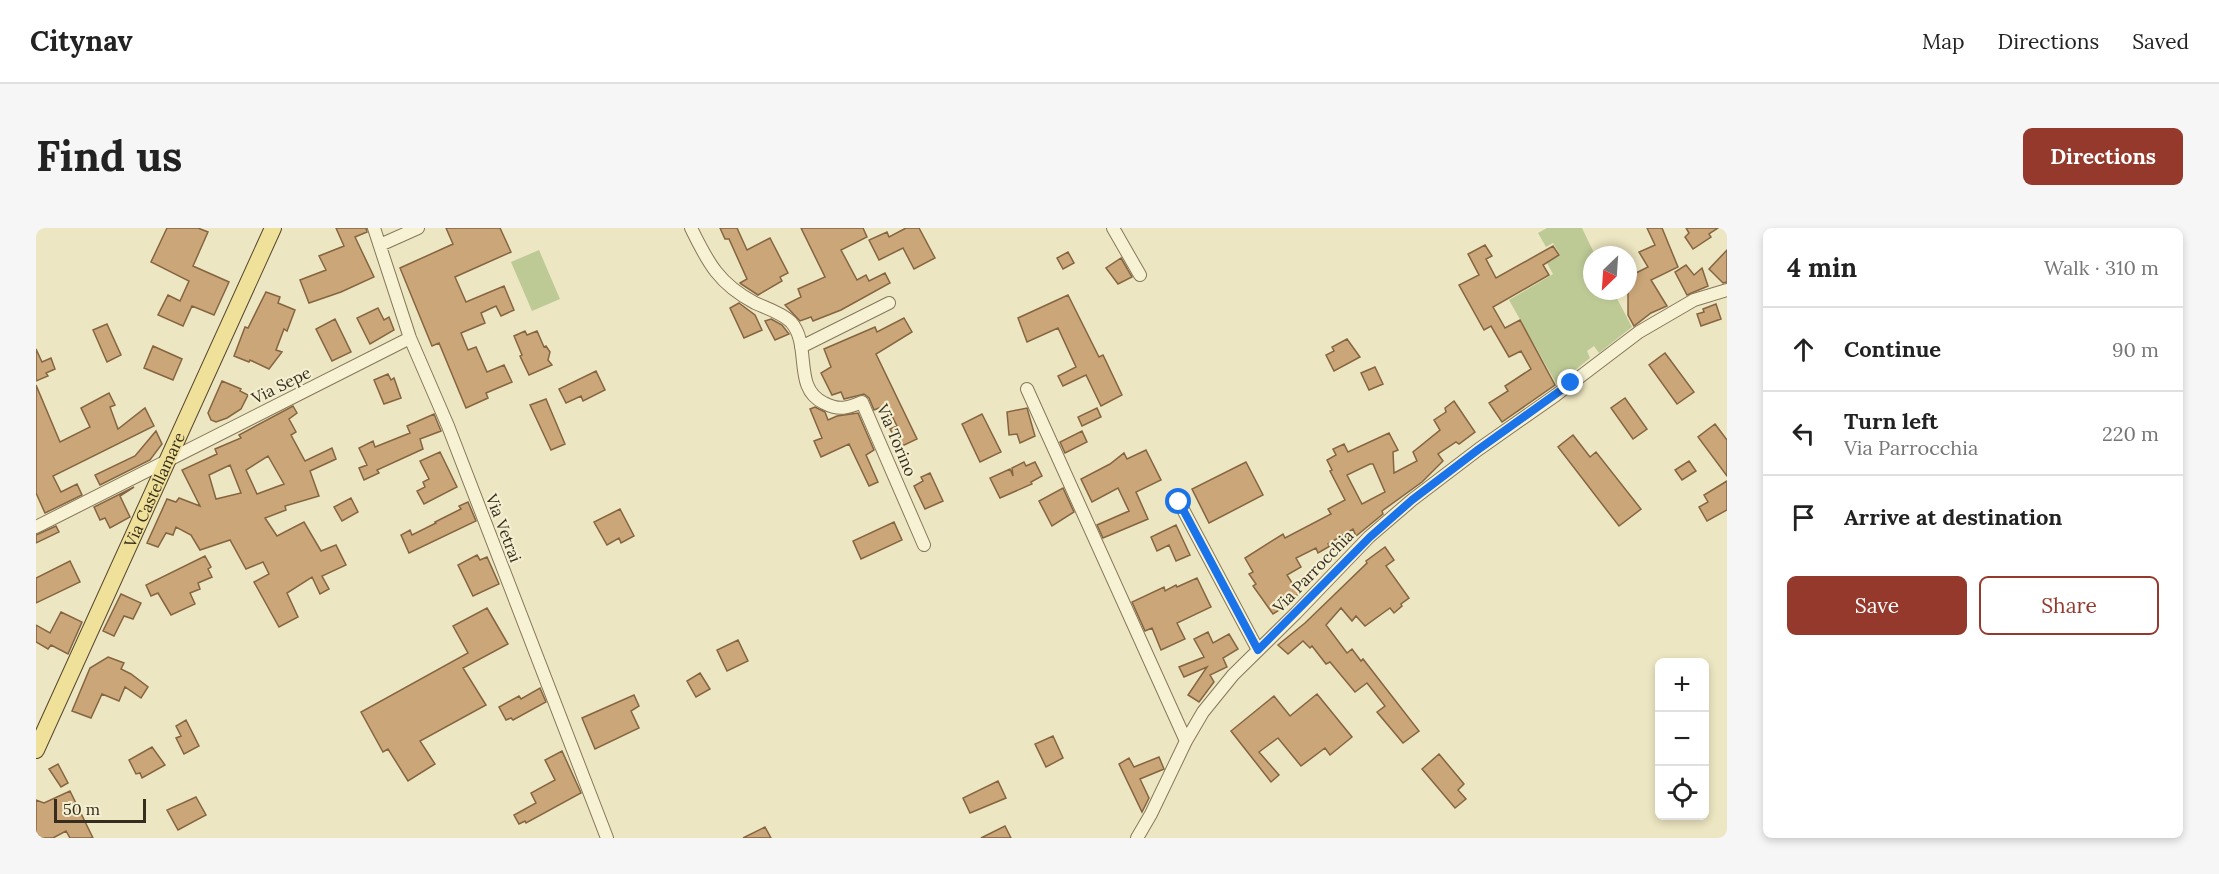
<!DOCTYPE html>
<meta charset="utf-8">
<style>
body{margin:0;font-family:Lora,serif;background:#f6f6f6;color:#222}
.controls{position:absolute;right:18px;bottom:18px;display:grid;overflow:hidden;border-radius:9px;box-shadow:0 3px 9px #0003}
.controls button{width:54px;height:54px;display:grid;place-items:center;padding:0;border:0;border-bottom:2px solid #e0e0e0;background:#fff;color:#222;font:30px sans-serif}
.compass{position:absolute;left:1547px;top:18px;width:54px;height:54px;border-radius:50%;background:#fff;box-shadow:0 3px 9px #0003;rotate:205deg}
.scale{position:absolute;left:18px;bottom:15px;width:92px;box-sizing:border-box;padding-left:6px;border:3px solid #362d1e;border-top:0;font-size:16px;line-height:21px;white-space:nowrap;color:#362d1e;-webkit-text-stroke:4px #f4efd1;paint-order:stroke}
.stop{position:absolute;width:18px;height:18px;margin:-14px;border:4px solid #1a73e8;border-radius:50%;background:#fff}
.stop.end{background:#1a73e8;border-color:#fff;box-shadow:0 2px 6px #0008}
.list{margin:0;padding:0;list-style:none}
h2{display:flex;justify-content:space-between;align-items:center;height:78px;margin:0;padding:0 24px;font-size:26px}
h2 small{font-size:20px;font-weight:400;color:#767676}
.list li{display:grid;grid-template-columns:39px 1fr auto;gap:18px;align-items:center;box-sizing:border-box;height:84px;padding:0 24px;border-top:2px solid #e0e0e0}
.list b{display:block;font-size:22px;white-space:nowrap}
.list p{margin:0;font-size:20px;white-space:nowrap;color:#767676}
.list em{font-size:20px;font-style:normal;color:#767676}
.actions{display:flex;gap:12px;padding:18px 24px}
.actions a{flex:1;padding:14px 0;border:2px solid #94392b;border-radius:9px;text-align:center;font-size:21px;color:#94392b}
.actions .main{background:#94392b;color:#fff}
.icon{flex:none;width:33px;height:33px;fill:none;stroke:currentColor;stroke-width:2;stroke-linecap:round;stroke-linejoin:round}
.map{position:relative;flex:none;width:1691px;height:610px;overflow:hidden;border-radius:9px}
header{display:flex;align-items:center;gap:36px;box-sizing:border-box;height:84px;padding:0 30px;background:#fff;border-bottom:2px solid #e0e0e0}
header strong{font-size:28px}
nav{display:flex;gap:33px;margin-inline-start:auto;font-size:21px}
.intro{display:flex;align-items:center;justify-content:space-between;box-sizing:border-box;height:144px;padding:0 36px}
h1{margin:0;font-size:42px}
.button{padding:15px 27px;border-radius:9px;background:#94392b;color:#fff;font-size:21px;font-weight:700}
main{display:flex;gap:36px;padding:0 36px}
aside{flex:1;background:#fff;border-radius:9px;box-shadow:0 3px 9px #0003}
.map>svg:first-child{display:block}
.green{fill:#bdca96}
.building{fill:#caa679;stroke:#856540;stroke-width:1.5;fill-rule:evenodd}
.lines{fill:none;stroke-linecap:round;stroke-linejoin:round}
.minor-casing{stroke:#86775a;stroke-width:14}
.major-casing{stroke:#54452e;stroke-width:18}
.minor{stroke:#f8f2d5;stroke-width:12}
.major{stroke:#efe09a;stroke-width:16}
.route{stroke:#1a73e8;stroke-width:8}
.labels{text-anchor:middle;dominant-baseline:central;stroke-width:4.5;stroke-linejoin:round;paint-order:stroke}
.street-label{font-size:16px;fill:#362d1e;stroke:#f4efd1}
</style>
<header>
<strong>Citynav</strong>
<nav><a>Map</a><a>Directions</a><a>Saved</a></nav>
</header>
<div class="intro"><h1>Find us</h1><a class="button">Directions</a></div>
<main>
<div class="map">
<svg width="1691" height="610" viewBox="0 0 1691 610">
<rect width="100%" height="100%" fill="#ede6c2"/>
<path class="green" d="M1511,0H1546L1559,27H1556V63H1577L1596,99L1563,125L1558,118L1551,123L1554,130L1521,157L1473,72L1517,46L1511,35L1524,27L1517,15L1510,19L1502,5Z
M503,22L524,71L496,83L475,34Z"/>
<path class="building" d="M131,0H162L172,4L157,38L193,54L178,87L156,78L147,98L122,87L132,67L144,73L153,53L115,34Z
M300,0H330L331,4L319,9L338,49L305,64L273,75L264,52L290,42L283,28L308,18Z
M410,0H464L475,24L419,49L430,74L468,58L478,82L465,88L460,78L445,85L449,95L425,105L432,122L440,119L451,144L468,137L476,154L450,165L452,170L430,180L403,115L396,118L364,40L417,16Z
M684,0H701L711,22L734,10L752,45L744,49L746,53L722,67L705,56L704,55L711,51L693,11H689Z
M765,0H827L831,9L805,22L821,52L830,47L833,53L849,45L854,55L805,82L777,93L775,89L764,93L749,77L765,69L762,61L789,49Z
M870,0H883L899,30L878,41L867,20L843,32L833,12L851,4L853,9Z
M1611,0H1626L1642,39L1615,52L1631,78L1615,85L1598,98L1592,87V49L1612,39L1603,24L1619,17Z
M1650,0H1682L1673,6L1675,9L1657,21L1649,9L1653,5Z
M1449,17L1456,28L1450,31L1460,50L1517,18L1523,27L1507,37L1513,47L1457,79L1469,100L1484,92L1519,157L1466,194L1453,175L1472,163L1469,158L1495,141L1485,123L1473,129L1455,98L1448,102L1423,57L1443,47L1432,26Z
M1691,22V54L1687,55L1673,41Z
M1032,24L1038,35L1027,41L1021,30Z
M1085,30L1096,49L1082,56L1070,40Z
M1650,37L1658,47L1666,40L1672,58L1651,67L1639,44Z
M230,64L244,69L242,75L259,82L251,103L248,101L240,122L246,124L233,141L214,132L213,134L198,128L209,99L212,100Z
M1032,67L1063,129L1067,127L1086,167L1065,178L1050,147L1027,158L1022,148L1040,139L1022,100L991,114L982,90Z
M703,75L719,87L726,102L708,110L694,80Z
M1680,76L1685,91L1665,98L1661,86L1668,84L1667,81Z
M342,80L348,92L353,89L358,102L334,116L321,90Z
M868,90L876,104L840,126L881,211L864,219L854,201L861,198L854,184L853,176L838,182L833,170L828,166L808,171L805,164L796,167L785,145L795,139L788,121L839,99L841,104Z
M299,91L315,124L296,133L280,101Z
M735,91L746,97L753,106L739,112L729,93Z
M71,96L85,127L71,134L57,102Z
M489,103L491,107L501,103L508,119L510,118L514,124L512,132L516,137L493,147L484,128L486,127L478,108Z
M1311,111L1324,129L1298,143L1290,127L1298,123L1296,119Z
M117,118L146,131L137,152L108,140Z
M0,121L6,134L15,130L19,141L10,145L12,148L0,153Z
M1629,125L1658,164L1641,176L1613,137Z
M1339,139L1347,156L1333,162L1325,145Z
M560,143L569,162L547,173L545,168L530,175L523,161Z
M352,146L355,152L358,150L365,170L348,176L338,152Z
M186,153L205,161L204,163L212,167L205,181L191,190L180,194L175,192L172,185Z
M0,157L24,214L54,199L45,180L73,165L79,177L74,179L82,201L109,180L118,198L17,248L25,264L41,256L46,267L9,285L0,265Z
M1589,170L1611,201L1597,211L1575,180Z
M510,171L529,216L515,222L494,177Z
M1418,173L1439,204L1423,216L1420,214L1402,226L1407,233L1386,254L1346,283L1347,286L1320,308L1317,301L1292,316L1294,318L1282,325L1280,320L1260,330L1265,339L1251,347L1263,366L1252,372L1254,375L1237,386L1217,358L1220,356L1213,346L1217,344L1209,330L1247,306L1249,310L1295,286L1292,281L1309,272L1294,243L1296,242L1291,232L1300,227L1297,221L1308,216L1312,224L1353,205L1362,222L1357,224L1358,245L1381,233L1377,224L1404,202L1398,192L1410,184L1409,180ZM1334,236H1337L1349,264L1326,276L1311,247Z
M257,178L261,185L253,191L260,204L255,207L269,233L296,220L300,231L274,243L283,268L249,278L250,282L229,290L241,308L268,294L285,323L300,317L310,337L286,348L293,361L284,366L276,349L251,365L262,389L243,399L218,354L233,346L227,334L210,341L194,312L164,322L155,307L140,299L137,307L130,305L122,319L111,315L131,271L140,274L143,270L164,278L146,242L181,226L179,221L205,210L203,207ZM232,228L248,256L221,266L210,242ZM194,237L205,265L180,271L173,247Z
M779,179L789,184L792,192L801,188L822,185L838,222L830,227L842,254L833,258L813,216L785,229L778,213L786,210L774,181Z
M991,180L999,208L984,215L981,206L973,207L971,184Z
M1061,180L1065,189L1046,198L1042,189Z
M398,186L405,203L384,211L387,221L341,242L343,245L328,252L323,240L331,237L323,220L337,213L339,219L374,205L371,198Z
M946,186L965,224L944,234L926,196Z
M1679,196L1691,212V248L1662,209Z
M120,203L126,216L114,232L64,257L59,247L99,228Z
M1046,203L1051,214L1029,225L1024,214Z
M1537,207L1554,229L1560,224L1605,281L1583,298L1522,219Z
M1110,222L1125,252L1100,264L1112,291L1067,310L1061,297L1093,283L1082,260L1056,274L1045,251L1074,236L1088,225L1091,231Z
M404,224L421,259L388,276L381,263L389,259L387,254L393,251L384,233Z
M1653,233L1660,243L1646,252L1639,242Z
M988,234L990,238L999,234L1006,248L995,254L996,256L964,270L954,250L974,241L977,248L976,240Z
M1210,234L1227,267L1173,295L1156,261Z
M894,245L907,273L889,281L878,258L887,253L885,249Z
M1691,253V282L1671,293L1663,279L1672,274L1668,267Z
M98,259L84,268L94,289L74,300L69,290L64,292L58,279Z
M1027,260L1038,284L1016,298L1003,273Z
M315,270L322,284L306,293L298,279Z
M432,274L440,293L373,325L365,307L374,302L376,307L400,295L399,294L425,281L423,278Z
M584,281L598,308L585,315L583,310L571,317L558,294Z
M858,294L866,312L825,331L817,313Z
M1140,297L1154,327L1140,333L1133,317L1121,323L1115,309Z
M20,298L23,304L0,315V307Z
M1349,319L1358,332L1350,338L1373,370L1365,376L1366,378L1358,385L1354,380L1329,398L1320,388L1316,393L1305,380L1290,397L1311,425L1316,421L1325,433L1327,431L1383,503L1367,515L1341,484L1349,478L1331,455L1319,464L1294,434L1290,436L1276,418L1274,420L1267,413L1252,426L1242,417L1269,395L1331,335L1330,333Z
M441,327L444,332L451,329L463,356L437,368L422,337Z
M169,328L175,339L172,341L176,349L162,355L164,361L154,365L159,376L135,387L122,365L115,368L110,357Z
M34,333L44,354L0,375V350Z
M1161,350L1175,379L1141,395L1149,411L1125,422L1116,400L1109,403L1096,374L1128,359L1129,363L1140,357L1141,359Z
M85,366L105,375L97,391L88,388L78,408L67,403Z
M451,380L472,416L427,440L450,477L384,513L399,536L372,553L352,521L347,524L325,484L432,425L417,398Z
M25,384L46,394L32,426L15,417L12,421L0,414V397L14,405Z
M1172,404L1177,415L1193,406L1202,421L1187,430L1191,439L1174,447L1178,454L1163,474L1152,467L1171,439L1148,449L1143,439L1168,429L1158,411Z
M702,412L712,433L691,443L681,422Z
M72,429L88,435L85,441L95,446L112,459L105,470L89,459L83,473L66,466L55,490L36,483L54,440Z
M664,445L674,461L660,469L651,453Z
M504,460L510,474L477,492L475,490L470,492L463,479L483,468L485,471Z
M1281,466L1316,509L1294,527L1289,520L1265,538L1242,510L1223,524L1243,547L1235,554L1195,503L1238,468L1254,488Z
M598,467L603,478L595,483L603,500L559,521L546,490Z
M150,492L163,518L148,526L140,510L145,508L140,498Z
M1017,508L1027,530L1010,539L999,516Z
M116,519L129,537L106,550L104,545L100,546L93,532Z
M526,523L545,565L490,595L489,593L483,596L478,587L500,575L495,565L519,552L509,532Z
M1403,526L1428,556L1422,562L1430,571L1419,580L1386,541Z
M1123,529L1128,541L1104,551L1113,570L1106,584L1083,536L1093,530L1098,539Z
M22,536L32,555L25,559L13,541Z
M962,553L970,570L934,585L927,570Z
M34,563L57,610H34L30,603L17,610H0V572L8,575Z
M160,569L170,587L142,602L131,582Z
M969,598L975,610H945Z
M729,599L735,610H707Z"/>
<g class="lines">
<g class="minor-casing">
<path id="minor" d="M338,0L374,110L412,198L571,610
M655,0C672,35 683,56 719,75C730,80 746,85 755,94C776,118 756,160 788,175C803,183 812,180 826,174L888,317
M1077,0L1104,47
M344,17L382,0
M765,119L853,75
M991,161L1150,513
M1143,274L1222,422
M0,299L374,110
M1101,610L1115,586L1150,513L1167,484L1197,447L1260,385L1333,309L1376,272L1443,221L1520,167L1603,104L1658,72L1691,62"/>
</g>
<g class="major-casing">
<g id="major">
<path id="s1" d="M0,522L237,0"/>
</g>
</g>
<use href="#minor" class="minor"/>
<use href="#major" class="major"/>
</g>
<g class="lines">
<path class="route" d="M1143,274L1222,422L1334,309L1376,272L1443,221L1535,155"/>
</g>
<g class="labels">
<g class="street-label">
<text transform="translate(245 157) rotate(-26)">Via Sepe</text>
<text transform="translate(861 212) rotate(67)">Via Torino</text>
<text stroke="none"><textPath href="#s1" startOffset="286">Via Castellamare</textPath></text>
<text transform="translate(468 300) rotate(69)">Via Vetrai</text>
<text transform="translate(1277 343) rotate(-46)">Via Parrocchia</text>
</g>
</g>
</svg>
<div class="controls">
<button>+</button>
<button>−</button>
<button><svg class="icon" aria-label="locate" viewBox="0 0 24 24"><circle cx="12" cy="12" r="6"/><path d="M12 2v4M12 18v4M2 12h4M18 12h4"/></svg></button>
</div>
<svg class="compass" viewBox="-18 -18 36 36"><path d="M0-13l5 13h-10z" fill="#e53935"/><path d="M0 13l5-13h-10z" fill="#767676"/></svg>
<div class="scale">50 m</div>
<div class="stop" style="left:1143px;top:274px"></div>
<div class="stop end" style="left:1535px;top:155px"></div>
</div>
<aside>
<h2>4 min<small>Walk · 310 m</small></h2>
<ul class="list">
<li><svg class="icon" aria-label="ahead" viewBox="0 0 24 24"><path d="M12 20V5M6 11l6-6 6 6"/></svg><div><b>Continue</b></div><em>90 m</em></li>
<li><svg class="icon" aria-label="left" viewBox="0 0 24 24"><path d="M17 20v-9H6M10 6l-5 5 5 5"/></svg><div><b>Turn left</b><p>Via Parrocchia</p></div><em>220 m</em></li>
<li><svg class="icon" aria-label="arrive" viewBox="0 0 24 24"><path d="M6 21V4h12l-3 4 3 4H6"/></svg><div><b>Arrive at destination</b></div></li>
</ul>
<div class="actions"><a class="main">Save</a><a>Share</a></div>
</aside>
</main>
